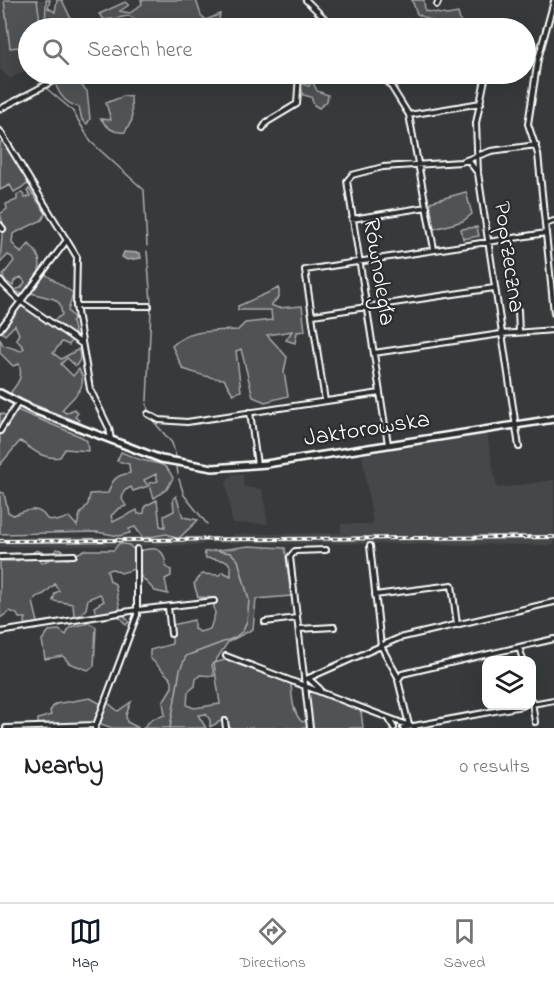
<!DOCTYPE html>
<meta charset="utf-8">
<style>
body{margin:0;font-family:"Indie Flower",sans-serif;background:#f2f2f2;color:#202124}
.controls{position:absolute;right:18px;bottom:18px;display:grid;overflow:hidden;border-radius:12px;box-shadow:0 6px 24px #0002}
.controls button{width:54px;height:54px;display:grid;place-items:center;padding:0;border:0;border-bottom:2px solid #e0e0e0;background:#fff;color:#202124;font:30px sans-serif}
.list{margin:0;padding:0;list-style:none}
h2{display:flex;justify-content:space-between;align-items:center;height:78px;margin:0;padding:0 24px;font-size:26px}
h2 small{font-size:20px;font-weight:400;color:#757577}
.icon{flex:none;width:33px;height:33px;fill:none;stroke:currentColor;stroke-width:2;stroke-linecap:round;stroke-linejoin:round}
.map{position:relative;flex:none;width:554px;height:728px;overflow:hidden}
.search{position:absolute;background:#fff;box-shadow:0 6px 24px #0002;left:18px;right:18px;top:18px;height:66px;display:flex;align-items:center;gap:15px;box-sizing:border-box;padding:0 21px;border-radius:33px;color:#757577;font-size:22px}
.sheet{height:174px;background:#fff}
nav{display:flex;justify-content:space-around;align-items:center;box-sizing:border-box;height:84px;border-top:2px solid #e0e0e0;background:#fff;font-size:16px;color:#757577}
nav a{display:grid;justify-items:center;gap:3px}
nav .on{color:#111827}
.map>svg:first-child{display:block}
.built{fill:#444748}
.green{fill:#505354;stroke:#a8a9aa;stroke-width:1.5;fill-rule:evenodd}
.water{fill:#767879;stroke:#adaeaf;stroke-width:1.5}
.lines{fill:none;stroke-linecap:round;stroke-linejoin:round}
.stream{stroke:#adaeaf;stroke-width:1.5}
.minor-casing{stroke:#fff;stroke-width:8}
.secondary-casing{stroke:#fff;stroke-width:10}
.minor{stroke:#2a2d2e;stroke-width:4}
.secondary{stroke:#2a2d2e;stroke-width:5}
.rail-casing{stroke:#fff;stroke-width:4}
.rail{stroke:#2a2d2e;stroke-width:1.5;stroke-dasharray:4.5;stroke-linecap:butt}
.labels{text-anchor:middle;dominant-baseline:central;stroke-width:4.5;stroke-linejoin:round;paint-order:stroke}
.street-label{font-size:24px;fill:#fff;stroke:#2a2d2e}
</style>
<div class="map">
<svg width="554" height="728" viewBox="0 0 554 728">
<rect width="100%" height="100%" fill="#373a3b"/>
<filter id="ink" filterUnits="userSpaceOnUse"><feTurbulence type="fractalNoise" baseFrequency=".0167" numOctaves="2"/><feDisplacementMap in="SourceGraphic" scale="12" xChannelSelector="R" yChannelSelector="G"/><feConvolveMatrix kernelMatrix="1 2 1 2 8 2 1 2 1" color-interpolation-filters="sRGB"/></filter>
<g filter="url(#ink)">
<path class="built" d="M0,0H44L45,28H28V69L10,79L0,69Z
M487,434L497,488L554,480V545L212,543V537H229L234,534L341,533V524H373L362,455Z
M232,474L243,475L244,487L262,489L268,524L232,523L226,482Z
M203,536L205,543L202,545L0,547V537Z"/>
<path class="green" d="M4,0H37L41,28H28V46L10,48Z
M46,0H50L48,8L55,12L57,0H62L72,21L84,25L83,28H45Z
M141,0H196L201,15L206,20L220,14L218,25L141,22L129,16L105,20L99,14L125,2L129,5L120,11L130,13L142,4Z
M412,0H424L425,11L447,15L458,13L462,28H447L417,14Z
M407,19L433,28H409L403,21Z
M53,74H77L76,78H84L82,86L87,91L90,119L87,124L82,120L79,107C63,104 55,88 53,74Z
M382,74H409L397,81V91Z
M303,79V84L309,86L312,80L317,91L328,95L327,101L319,108L314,105L311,97L303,95L300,81Z
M124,96L131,97L132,120L125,132C114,134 107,128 101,119L111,120L106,103Z
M4,140L30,183L14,192L10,185L0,190V143Z
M29,189L46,213L42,220L13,234L12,243L21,253L29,244C49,262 38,278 24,296L14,290L21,288L25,282L21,277L14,281L13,286L4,280L3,275L14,261L12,257L8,255L0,263L3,223L0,214L7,209L6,204L17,200V195L22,192L25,198L30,196L27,191Z
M466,192L472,214L463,221L434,229L430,202Z
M477,227L479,236L463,239L461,229Z
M45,274L73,293L68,311L74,318L72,322L75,334L69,345L62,342L53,353L61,359L79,349L80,359L76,366L67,358L61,364L73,376L79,369C90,388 72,397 62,410L66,413L74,409L78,413L75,417L79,420L77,422L13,396L11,392C19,382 23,376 19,364L13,366L0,353V339L3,345L21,351L24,348L16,339L19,334L15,325L5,335L2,332L18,307L24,306L48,324L62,315L60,304L54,299L31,293Z
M279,288V297L271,305L278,308L302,306L305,331L297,332L295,343L286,340L292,331L267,335L287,357L284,372L288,396L265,402L253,397L241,349L236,351L241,391L233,394L224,379C209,379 197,373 183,369L172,346C189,329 215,331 238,330L245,323L272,320L271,310H238V306Z
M17,410L82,437L87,441L88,451L65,449L60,457C43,460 34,450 20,441L0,465V413L10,417Z
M121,452C129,455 138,460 146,461C161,464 166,463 173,478L167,489L154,498L149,483L158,481L156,474L144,480L148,486L133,491L131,487L124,491L122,499L126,506L118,509L111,516L113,522L137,510L138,514L144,513L145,506L157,500L160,526L165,527L164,516L174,511L173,499L176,496L183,517L198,520L178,539L167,534L143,538L135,527L129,529L130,533L119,536L97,532L0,534V492L4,493L8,512L13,515C25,510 39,505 47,519L57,521L69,517L77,526L80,514L88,504L90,494L108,493C112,480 116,475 130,473L129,464L117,461Z
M119,543L129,545L136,552C153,547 165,545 166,567L171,570V576L165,579L168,594L155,591L134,569L121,573L113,569L107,570L110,581L115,584L120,609L129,622L126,625L117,614L102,616L96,613L94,607L104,601L100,594L88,599L86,609L79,616L74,615L73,604L53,601L55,593L59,591L55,584L44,594L36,597L33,602L38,622L24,626L26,618H19L17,614L10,611L0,618V561H17L37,550L43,553L39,558L41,563L49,560L56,549L63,550L59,557L68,559L84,550H114Z
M249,546L285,548L291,596L256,599L253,629L228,642L214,663L225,660L291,683C292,696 292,712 302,722L308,720L307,695L312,690L361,711L363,728H229L226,718L210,727V720L206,714L198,715L206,728H143L152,719L165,715L163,702L172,687V680L150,658V650L172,644V625L194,620V629L200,632L210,629L215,614L213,598L198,597L194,584L202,574L219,575L223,572L231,576V567L227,561L206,558L204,552ZM214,663L220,704L194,708L187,705L188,692L195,686L196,679L200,675L214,676L212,664Z
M89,623L96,627L94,666L88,670L69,663L63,656L45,659L42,640L49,631L59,630L66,635L70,627Z
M90,698L101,704L108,703L118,711L131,702L126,715L127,722L139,728H112L96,722L94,728H24L38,726V719L51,715L50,711L55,704Z"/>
<path class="water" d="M124,252L140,253L141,258L127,260L122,257Z"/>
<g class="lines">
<path class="stream" d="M32,74L42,84
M46,88L72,110L91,142L144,190L147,246
M147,251L151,302
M147,401L151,309
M147,404L148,411
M150,417L172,443L177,460
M177,467L178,474
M179,479L184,495L207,524
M170,728L180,670L186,656L234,638L243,631L247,621L249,600L238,560L231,553L218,551"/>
<g class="minor-casing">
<path id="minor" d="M306,0L334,28
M554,1L538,59L528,124L538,154L554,313
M437,5L439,0
M132,74H149
M379,74L389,83L409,115L434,249
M486,74L476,123L478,173L519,447
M0,109L55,80L87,74
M409,115L481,103
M263,128L267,122L297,104L299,74
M0,131L77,257L76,306L90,389L109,428L111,440
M468,160L477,172
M352,219L427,207
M545,224L554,221
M0,225L3,229
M0,281L20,301L82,344
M76,306H149
M518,310L519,332
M313,315L494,288
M0,329L67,240
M374,353L501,334L554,330
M325,401L305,270L546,233
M250,412L257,465
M148,414L159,420L187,422L380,393
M0,431L18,403
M388,444L347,181L352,175L383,167L461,162L491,151L536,145
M370,546L381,646L398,677
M0,557L74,555
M375,595L452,585L457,625
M168,607L171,634
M265,622L297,618
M299,629L334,627
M0,632L137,610L214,601
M519,647L523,660
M226,656L415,728
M308,678L320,689
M304,680L399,638L554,602
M532,701L535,722
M532,704L554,700
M389,719L394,728
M225,721L226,728
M409,725L398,680L402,674L554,639
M6,728L96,725
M95,728L137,615V549
M310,728L290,557L295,551L326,550
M403,728L522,706"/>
</g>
<g class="secondary-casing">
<path id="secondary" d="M0,393L31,409L161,459L213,468L266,464L554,419"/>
</g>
<use href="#minor" class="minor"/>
<use href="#secondary" class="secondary"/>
<g class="rail-casing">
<path id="rail" d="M0,541L554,537"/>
</g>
<use href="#rail" class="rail"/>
</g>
</g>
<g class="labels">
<g class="street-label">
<text transform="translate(508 257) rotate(82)">Poprzeczna</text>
<text transform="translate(378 272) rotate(81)">Równoległa</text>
<text transform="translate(367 430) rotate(-9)">Jaktorowska</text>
</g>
</g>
</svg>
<div class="controls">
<button><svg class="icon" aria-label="layers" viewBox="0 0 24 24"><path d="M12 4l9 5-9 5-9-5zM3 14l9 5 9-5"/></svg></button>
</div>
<div class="search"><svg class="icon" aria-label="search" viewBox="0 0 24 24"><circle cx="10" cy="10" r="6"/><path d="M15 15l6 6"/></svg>Search here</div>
</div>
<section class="sheet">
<h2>Nearby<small>0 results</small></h2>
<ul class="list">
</ul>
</section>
<nav>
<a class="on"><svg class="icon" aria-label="map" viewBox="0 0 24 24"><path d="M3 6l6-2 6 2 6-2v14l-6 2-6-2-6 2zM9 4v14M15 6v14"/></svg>Map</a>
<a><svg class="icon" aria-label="directions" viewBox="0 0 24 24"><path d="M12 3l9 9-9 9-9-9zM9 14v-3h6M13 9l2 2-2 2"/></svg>Directions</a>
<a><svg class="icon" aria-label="saved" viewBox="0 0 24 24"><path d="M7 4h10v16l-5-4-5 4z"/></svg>Saved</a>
</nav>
